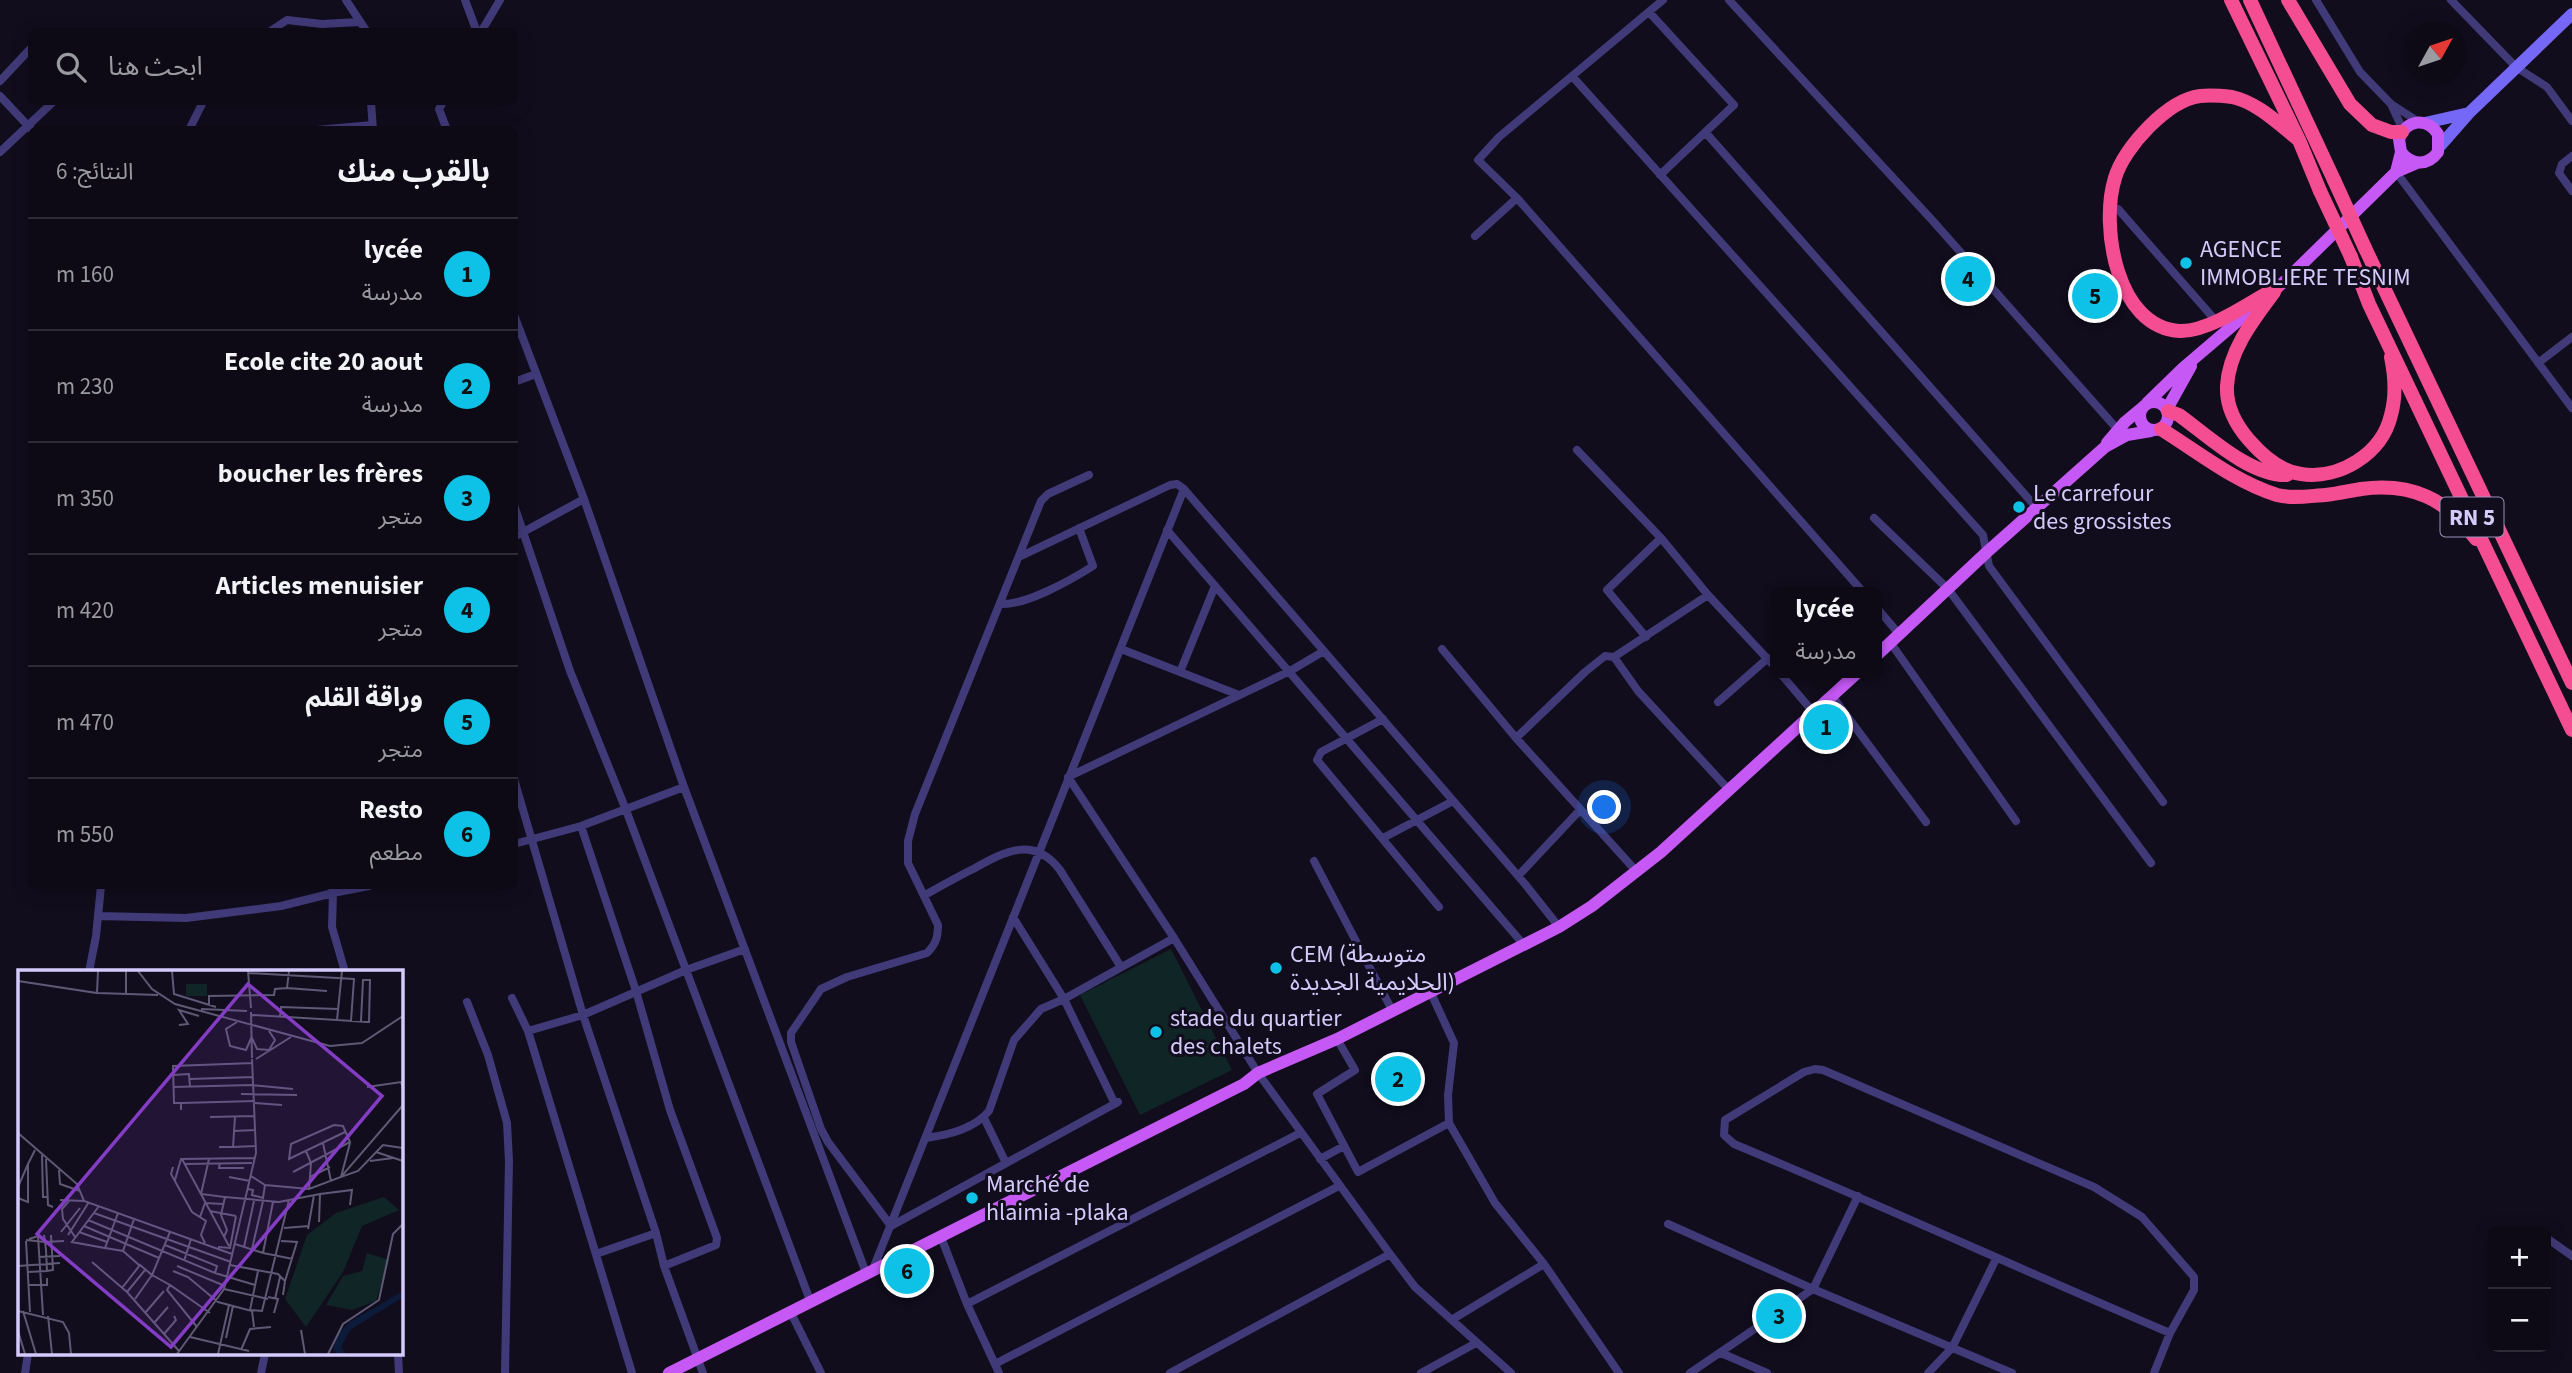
<!DOCTYPE html>
<html lang="ar">
<meta charset="utf-8">
<style>
body{margin:0;font-family:"Source Sans 3","Noto Sans Arabic",sans-serif;background:#1b1823;color:#f1f3f6;direction:rtl}
.controls{position:absolute;right:21px;bottom:21px;display:grid;overflow:hidden;border-radius:10px;box-shadow:0 4px 18px #0003}
.controls button{width:63px;height:63px;display:grid;place-items:center;padding:0;border:0;border-bottom:2px solid #2d2b35;background:#0d0a16;color:#f1f3f6;font:35px sans-serif}
.compass{position:absolute;left:2404px;top:21px;width:63px;height:63px;border-radius:50%;background:#0d0a16;box-shadow:0 4px 18px #0003;rotate:50deg}
.you{position:absolute;left:1605px;top:808px;width:24px;height:24px;margin:-18px;border:5px solid #fff;border-radius:50%;background:#1a73e8;box-shadow:0 0 0 10px #1a73e833}
.badge{display:grid;place-items:center;width:46px;height:46px;border-radius:50%;background:#0dc2e6;color:#111;font-size:23px;font-weight:700}
.pin{position:absolute;translate:-50% -50%;border:4px solid #fff;box-shadow:0 2px 7px #0006}
.popup{position:absolute;left:1770px;top:587px;width:112px;height:91px;box-sizing:border-box;display:grid;place-content:center;border-radius:10px;background:#0d0a16;filter:drop-shadow(0 2px 5px #0005);font-size:23px;white-space:nowrap;color:#9a9aa1}
.popup b{font-size:26px;color:#f1f3f6}
.popup::after{content:'';position:absolute;left:50%;top:100%;margin-left:-14px;border:14px solid transparent;border-top-color:#0d0a16}
.list{margin:0;padding:0;list-style:none}
h2{display:flex;justify-content:space-between;align-items:center;height:91px;margin:0;padding:0 28px;font-size:30px}
h2 small{font-size:23px;font-weight:400;color:#9a9aa1}
.list li{display:grid;grid-template-columns:46px 1fr auto;gap:21px;align-items:center;box-sizing:border-box;height:112px;padding:0 28px;border-top:2px solid #2d2b35}
.list b{display:block;font-size:26px;white-space:nowrap}
.list p{margin:0;font-size:23px;white-space:nowrap;color:#9a9aa1}
.list em{font-size:23px;font-style:normal;color:#9a9aa1}
.icon{flex:none;width:38px;height:38px;fill:none;stroke:currentColor;stroke-width:2;stroke-linecap:round;stroke-linejoin:round}
.map{position:relative;flex:none;width:2572px;height:1373px;overflow:hidden;direction:ltr}
.search{position:absolute;background:#0d0a16;box-shadow:0 4px 18px #0003;left:28px;top:28px;width:490px;height:77px;display:flex;align-items:center;gap:18px;box-sizing:border-box;padding:0 24px;border-radius:10px;color:#9a9aa1;font-size:26px}
.panel{position:absolute;background:#0d0a16;box-shadow:0 4px 18px #0003;left:28px;top:126px;width:490px;height:763px;border-radius:10px;direction:rtl}
.map>svg:first-child{display:block}
.green{fill:#102526}
.lines{fill:none;stroke-linecap:round;stroke-linejoin:round}
.minor{stroke:#413a79;stroke-width:8}
.secondary{stroke:#7568f7;stroke-width:12}
.primary{stroke:#c659f6;stroke-width:12}
.motorway{stroke:#f54d92;stroke-width:14}
.motorway-bridge{stroke:#f54d92;stroke-width:14}
.poi-dot{fill:#0dc2e6;stroke:#110d1d;stroke-width:2.5}
.labels{text-anchor:middle;dominant-baseline:central;stroke-width:6;stroke-linejoin:round;paint-order:stroke}
.shield{fill:#110d1d;stroke:#9a92b9;stroke-width:2}
.shield-label{font-size:23px;font-weight:bold;fill:#d4cbfc}
.poi-label{font-size:24px;fill:#d4cbfc;stroke:#110d1d;text-anchor:start}
.inset-road{fill:none;stroke:#5f5976;stroke-width:2}
.view{fill:#843cc5;fill-opacity:0.15;stroke:#843cc5;stroke-width:3.5}
.inset-edge{fill:none;stroke:#d4cbfc;stroke-width:3.5}
</style>
<div class="map">
<svg width="2572" height="1373" viewBox="0 0 2572 1373">
<rect width="100%" height="100%" fill="#110d1d"/>
<path class="green" d="M1171,949L1232,1070L1140,1115L1080,995Z"/>
<g class="lines">
<path class="minor" d="M346,0L367,32
M465,0L477,32
M1729,0L1932,220L2118,430
M2316,0L2360,72L2391,104L2419,122
M2451,0L2516,67L2547,87L2572,121
M1649,12L1734,105L1660,175
M269,32L287,20L322,24L359,22
M481,32L500,0
M1572,76L1983,535L1989,566L2163,802
M0,81L32,47
M0,96L32,130
M371,102L373,130
M443,102L439,109L447,130
M2391,104L2403,130
M189,130L203,102
M317,130L372,125
M1706,133L2036,507
M0,152L53,102
M2572,156L2562,164L2559,173L2572,191
M2396,172L2572,408
M1517,198L1863,592
M2118,209L2216,321
M1475,236L1517,198L1478,160L1499,137L1663,0
M514,315L584,499L684,787L866,1273
M2538,363L2572,337
M514,382L536,374
M1577,450L1661,538L1708,595L1775,667
M1089,475L1048,494L1041,501L915,814L908,841V863L938,925C938,937 936,944 927,953L847,977L821,989L791,1033V1042L821,1129L828,1142L891,1226L1118,1102
M514,505L570,671L626,810L811,1303
M1874,518L1948,589L2151,863
M1167,530L1524,945
M514,537L584,499
M1019,557L1170,485L1177,484L1184,489L1525,884L1559,927
M1000,604C1025,606 1071,580 1093,566L1079,528
M1877,608L1899,634
M1646,637L1607,590L1661,538
M1890,642L2016,821
M1121,649L1239,695
M1442,649L1516,738L1585,672L1605,656L1614,657L1708,595
M1614,657L1638,691L1729,790
M1180,672L1215,586
M1780,673L1814,713
M1832,696L1926,822
M1718,702L1768,658
M1383,719L1321,752L1317,760L1439,907
M514,730V740
M1516,738L1637,872
M514,779L583,1015L656,1233L664,1266L703,1373
M581,826L636,991L670,1110L717,1238L716,1245L664,1266
M1383,838L1453,801
M514,844L581,826L684,787
M1314,861L1393,1012
M1518,876L1580,810
M332,886L333,893L369,886
M925,895C941,886 957,877 973,869C1004,852 1033,835 1060,870L1121,967
M98,916L186,918L281,906L333,893L332,927L345,972
M1013,917L1064,999L1115,1104
M1174,938L1258,1073L1390,1254L1415,1287L1511,1373
M89,972L96,936L101,886
M1431,993L1454,1043L1448,1095L1449,1123L1495,1203L1544,1264L1619,1373
M512,998L528,1031L632,1373
M467,1002L488,1055L507,1123L509,1161L505,1373
M528,1031L583,1015L686,970L745,949
M1337,1039L1355,1070L1317,1094L1358,1172L1449,1123
M984,1118L1006,1163
M926,1138C949,1135 974,1129 989,1111L1014,1040L1041,1009L1064,999L1174,938L1068,777L1290,671L1324,651
M1320,1159L1344,1146
M1668,1224L1813,1289L2012,1373
M941,1237L967,1304L999,1373
M2548,1239L2572,1256
M596,1254L656,1233
M873,1269L1184,489
M967,1304L1300,1133
M791,1313L821,1373
M1453,1319L1544,1264
M1721,1353L1767,1373
M398,1354L399,1373
M995,1364L1339,1186
M25,1373L28,1354
M261,1373L265,1354
M1170,1373L1390,1254
M1421,1373L1476,1343
M1690,1373L1813,1289L1858,1196
M1928,1373L1952,1348L1996,1259
M2154,1373L2170,1333L2194,1290V1277L2142,1217L2094,1187L1823,1070L1815,1069L1804,1072L1725,1120L1724,1135L1734,1144C1881,1205 2024,1271 2170,1333"/>
<path class="secondary" d="M2425,123L2469,113
M2440,146L2469,113L2572,14"/>
<path class="primary" d="M2396,172L2401,152L2399,139C2406,119 2427,117 2438,134V152C2428,166 2412,166 2401,152
M2140 416a14 14 0 1 1 28 0a14 14 0 1 1-28 0Z
M2147,403L2183,368L2286,280L2396,172L2417,163
M2167,409L2191,366
M2107,443L2125,422L2143,407
M1877,655L1987,552L2105,447L2127,435L2151,431
M669,1373L1244,1084L1258,1073L1337,1039L1559,927L1592,906L1661,852L1857,673"/>
<path class="motorway" d="M2231,0L2299,140L2320,191
M2250,0L2334,180
M2288,0L2350,104L2372,125L2391,132H2402
M2365,248L2572,683
M2351,257L2369,304L2572,730
M2276,288C2251,302 2209,332 2180,331C2116,328 2100,225 2115,178C2124,147 2168,100 2200,96C2210,95 2223,96 2232,97C2257,102 2280,125 2299,140
M2274,292C2254,319 2229,350 2227,386C2226,406 2236,425 2249,440C2262,455 2279,471 2301,474C2339,480 2382,454 2391,415C2396,397 2395,376 2391,357
M2168,411L2179,415C2208,436 2250,476 2287,475
M2161,429C2198,452 2235,482 2277,495C2292,499 2309,496 2325,495C2337,494 2349,491 2361,489C2411,482 2447,499 2476,539"/>
<path class="motorway-bridge" d="M2334,180L2365,248
M2320,191L2351,257"/>
</g>
<g class="poi-dot">
<circle cx="2186" cy="263" r="7"/>
<circle cx="2019" cy="507" r="7"/>
<circle cx="1276" cy="968" r="7"/>
<circle cx="1156" cy="1032" r="7"/>
<circle cx="972" cy="1198" r="7"/>
</g>
<g class="labels">
<rect class="shield" x="2440.5" y="497.5" width="63" height="39" rx="5"/>
<g class="shield-label">
<text x="2472" y="517">RN 5</text>
</g>
<g class="poi-label">
<text x="2200" y="249">AGENCE<tspan x="2200" dy="28">IMMOBLIERE TESNIM</tspan></text>
<text x="2033" y="493">Le carrefour<tspan x="2033" dy="28">des grossistes</tspan></text>
<text x="1290" y="954">CEM (متوسطة<tspan x="1290" dy="28">الحلايمية الجديدة)</tspan></text>
<text x="1170" y="1018">stade du quartier<tspan x="1170" dy="28">des chalets</tspan></text>
<text x="986" y="1184">Marché de<tspan x="986" dy="28">hlaimia -plaka</tspan></text>
</g>
</g>
<g transform="translate(18 970)">
<rect width="385" height="385" fill="#110d1d"/>
<path d="M349,283L371,290L358,331L334,340L308,335L325,306L344,301Z" fill="#102526"/>
<path d="M366,227L381,240L344,256L325,302L288,357L267,329L289,265L318,243Z" fill="#102526"/>
<path d="M168,14H189V26H168Z" fill="#102526"/>
<path d="M385,321V327L332,360L323,377L328,384H320L315,379L319,366L330,353Z" fill="#0d1b3b"/>
<path class="inset-road" d="M108,1V24M120,1L134,19L157,34L312,76L344,73L385,46M154,1L156,24L198,37M230,1L233,38M271,1L269,18L309,21M230,3L336,9L333,51M0,11L79,23L80,1M80,23L140,25M191,36V26L256,25L257,19L269,18M183,39L229,41M233,42L234,88M234,45L319,50L349,52H351L352,10H345L343,51M262,47L263,37L320,39M319,50L324,1M219,52L208,59L212,76L228,80L234,66M161,55L170,54L161,40L181,46M234,68L239,79L251,80L257,70L251,61M238,89L273,67M155,105L171,104L172,117M172,109L235,107M155,117L234,115L275,119M349,117L383,112L385,119M223,124L279,125M163,133L237,131M237,133L264,135M163,140V133H156L155,96L235,93M192,147L236,146M215,161L238,160M0,163L59,214L66,231L214,284M0,170V200M305,173L313,211M332,173L323,207L340,201L365,175L385,178M201,177H215L217,147M215,177L238,176M288,181L293,193L291,220M358,182L385,191M24,185L25,227H30M28,189L30,235L35,237M164,189L211,276M191,189L183,224L207,227L203,245L209,260L206,267M352,191L375,188M202,193L201,198H226M167,194L234,193M155,197L153,204L174,242L188,251L183,265L187,273M41,200L42,214L62,221M275,202L332,172L325,156L316,155L273,174L271,189L327,162M233,206L247,215L291,219L323,207L385,135M211,207L232,211M292,207L312,197M157,210L163,189L237,188M0,217L10,194M230,219L235,220L234,225L245,228L247,215M302,224L334,220L332,235M207,227L261,232L302,224L301,252M0,228L10,232V194L17,180M42,230L66,231M51,231L44,239L45,249L57,267M255,232L245,283L275,289M81,236L54,272L87,278L100,243M192,241L218,246M76,243L213,292M182,247L187,233L205,234M70,250L197,303L237,315M66,256L141,288M266,258L291,256M290,259L296,225M43,262L62,238M61,262L89,272M26,265L27,272L46,271M50,265L71,232M11,269L20,266L25,345M8,270L27,272L28,280L29,301L10,302M8,271L12,342M263,271L279,272L267,311M217,274L245,283M147,275L199,296L197,303M200,277L212,278L218,246M226,277L236,231M87,278L105,281L121,295M234,279L245,231M105,281L116,249M21,287L42,286M166,291L173,269M74,292L109,322L161,381M212,295L260,304L267,311L265,325M0,296L42,293M159,296L207,316M29,301L35,300L33,265M155,301L170,307L200,332L234,341L236,357M240,301L232,340L244,341L271,230M10,315H29V308M104,318L122,295L134,305L152,262M206,319L250,329M109,322L127,300M250,327L260,329L256,343M117,329L134,305L152,315M257,329L262,307M0,341L45,352L51,363L53,384M5,341L18,384M127,343L146,321M30,346L34,384M136,353L150,337M179,357L149,320L152,315L192,343M283,360L287,384M0,361L7,384M146,364L158,350L156,346M172,367L231,381M208,368L215,336M223,380L232,359L253,357M159,384L206,319L238,183L234,89M200,384L211,335M310,384L325,354L361,330L375,264L385,254"/>
<path class="view" d="M230,14L364,126L153,377L19,264Z"/>
<rect width="385" height="385" class="inset-edge"/>
</g>
</svg>
<div class="controls">
<button>+</button>
<button>−</button>
</div>
<svg class="compass" viewBox="-18 -18 36 36"><path d="M0-13l5 13h-10z" fill="#e53935"/><path d="M0 13l5-13h-10z" fill="#9a9aa1"/></svg>
<div class="you"></div>
<div class="pin badge" style="left:1826px;top:727px">1</div>
<div class="popup"><b>lycée</b>مدرسة</div>
<div class="pin badge" style="left:1398px;top:1079px">2</div>
<div class="pin badge" style="left:1779px;top:1316px">3</div>
<div class="pin badge" style="left:1968px;top:279px">4</div>
<div class="pin badge" style="left:2095px;top:296px">5</div>
<div class="pin badge" style="left:907px;top:1271px">6</div>
<div class="search"><svg class="icon" aria-label="search" viewBox="0 0 24 24"><circle cx="10" cy="10" r="6"/><path d="M15 15l6 6"/></svg>ابحث هنا</div>
<section class="panel">
<h2>بالقرب منك<small>النتائج: 6</small></h2>
<ul class="list">
<li><span class="badge">1</span><div><b>lycée</b><p>مدرسة</p></div><em>160 m</em></li>
<li><span class="badge">2</span><div><b>Ecole cite 20 aout</b><p>مدرسة</p></div><em>230 m</em></li>
<li><span class="badge">3</span><div><b>boucher les frères</b><p>متجر</p></div><em>350 m</em></li>
<li><span class="badge">4</span><div><b>Articles menuisier</b><p>متجر</p></div><em>420 m</em></li>
<li><span class="badge">5</span><div><b>وراقة القلم</b><p>متجر</p></div><em>470 m</em></li>
<li><span class="badge">6</span><div><b>Resto</b><p>مطعم</p></div><em>550 m</em></li>
</ul>
</section>
</div>
